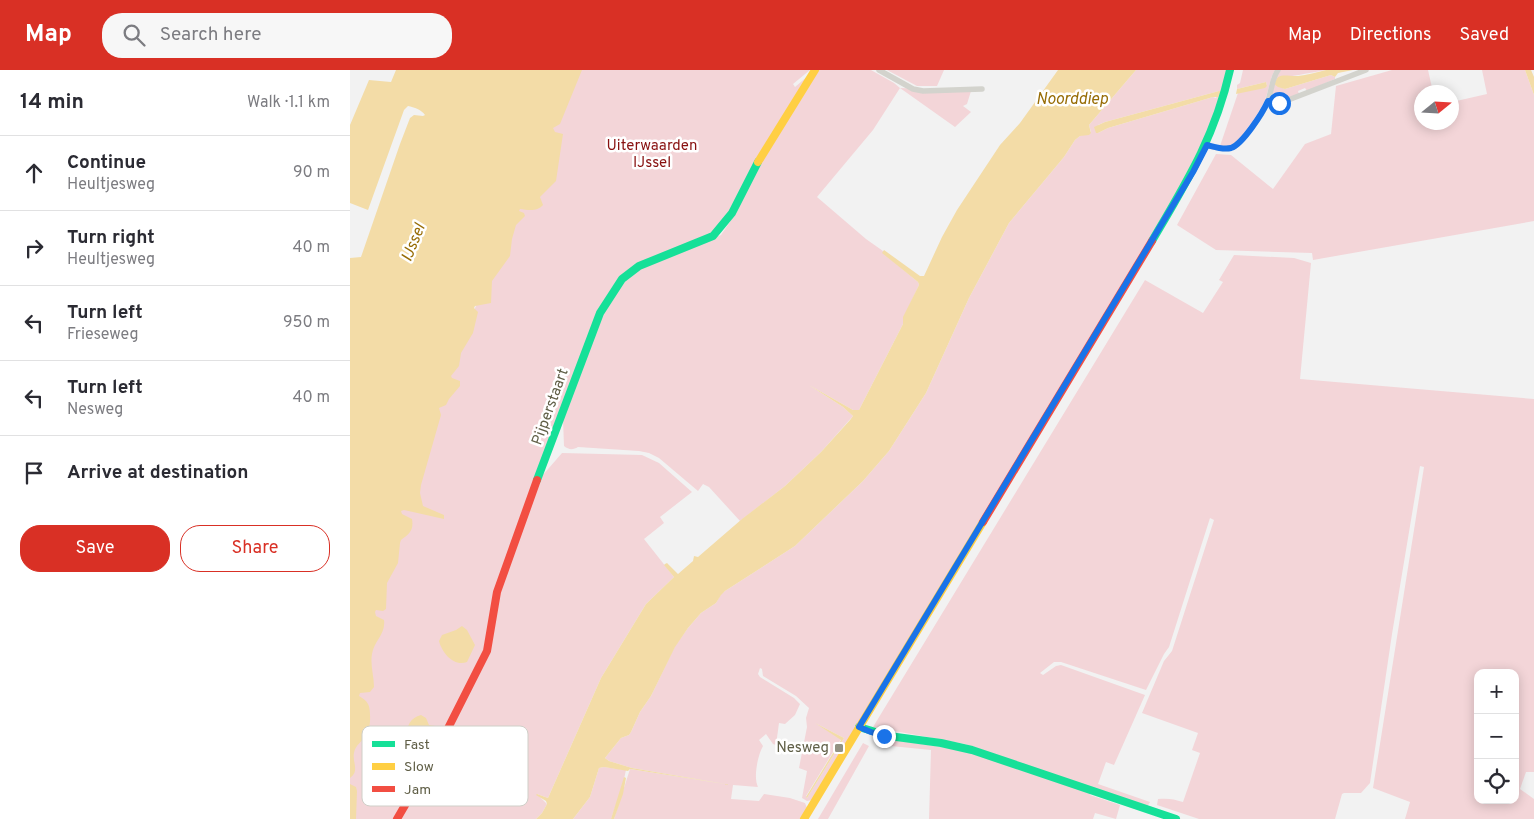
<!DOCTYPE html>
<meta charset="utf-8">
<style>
body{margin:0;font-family:Overpass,sans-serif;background:#f7f7f7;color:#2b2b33}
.controls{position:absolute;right:15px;bottom:15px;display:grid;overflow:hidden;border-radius:10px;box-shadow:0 2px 12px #0003}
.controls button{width:45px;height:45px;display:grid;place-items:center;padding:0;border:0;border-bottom:1px solid #e1e1e2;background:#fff;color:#2b2b33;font:25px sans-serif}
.compass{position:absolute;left:1064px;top:15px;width:45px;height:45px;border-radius:50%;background:#fff;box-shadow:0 2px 12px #0003;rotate:72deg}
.stop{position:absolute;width:15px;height:15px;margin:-11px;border:4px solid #1a73e8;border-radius:50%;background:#fff}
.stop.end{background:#1a73e8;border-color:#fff;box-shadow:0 1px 5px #0008}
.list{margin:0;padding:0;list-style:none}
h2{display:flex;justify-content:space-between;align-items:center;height:65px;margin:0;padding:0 20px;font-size:21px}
h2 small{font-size:16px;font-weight:400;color:#7c7c81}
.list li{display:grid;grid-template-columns:32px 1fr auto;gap:15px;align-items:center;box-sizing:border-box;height:75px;padding:0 20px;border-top:1px solid #e1e1e2}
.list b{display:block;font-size:19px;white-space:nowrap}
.list p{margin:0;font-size:16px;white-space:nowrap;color:#7c7c81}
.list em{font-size:16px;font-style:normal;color:#7c7c81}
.actions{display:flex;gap:10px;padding:15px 20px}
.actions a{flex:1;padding:11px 0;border:1px solid #d93025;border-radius:20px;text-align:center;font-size:18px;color:#d93025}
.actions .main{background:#d93025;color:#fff}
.icon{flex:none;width:28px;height:28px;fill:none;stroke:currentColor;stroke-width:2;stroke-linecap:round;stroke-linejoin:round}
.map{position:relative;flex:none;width:1184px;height:749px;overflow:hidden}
header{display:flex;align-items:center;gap:30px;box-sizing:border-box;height:70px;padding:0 25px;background:#d93025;color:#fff}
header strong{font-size:24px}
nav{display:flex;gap:28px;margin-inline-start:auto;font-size:18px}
.search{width:350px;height:45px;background:#f7f7f7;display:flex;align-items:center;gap:12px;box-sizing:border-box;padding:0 18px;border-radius:20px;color:#7c7c81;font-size:19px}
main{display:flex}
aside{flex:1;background:#fff}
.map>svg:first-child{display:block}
.green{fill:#f3d5d8;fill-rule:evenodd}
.water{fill:#f3dca7}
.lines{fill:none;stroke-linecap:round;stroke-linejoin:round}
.street{stroke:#d3d3cd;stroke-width:5.5}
.fast{stroke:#16e098;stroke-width:8}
.slow{stroke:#ffcf43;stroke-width:8}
.jam{stroke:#f24e42;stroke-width:8}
.route{stroke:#1a73e8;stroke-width:6}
.poi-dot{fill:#939283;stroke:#fff;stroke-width:2}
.labels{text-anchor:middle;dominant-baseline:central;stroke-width:5;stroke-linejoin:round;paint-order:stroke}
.park-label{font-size:15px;fill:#881110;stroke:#fff}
.street-label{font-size:15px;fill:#605f47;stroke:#fff}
.poi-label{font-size:15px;fill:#605f47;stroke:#fff;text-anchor:end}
.water-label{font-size:16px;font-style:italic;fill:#976c05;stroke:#fff}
.key{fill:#fff;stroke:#cfcfc8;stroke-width:1}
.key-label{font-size:14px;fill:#605f47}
</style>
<header>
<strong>Map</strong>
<div class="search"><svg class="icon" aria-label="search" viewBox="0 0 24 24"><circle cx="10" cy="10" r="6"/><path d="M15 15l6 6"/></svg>Search here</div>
<nav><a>Map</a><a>Directions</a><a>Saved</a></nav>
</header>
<main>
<aside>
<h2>14 min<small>Walk · 1.1 km</small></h2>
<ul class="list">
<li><svg class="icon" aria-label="ahead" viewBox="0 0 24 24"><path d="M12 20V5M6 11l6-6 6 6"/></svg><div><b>Continue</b><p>Heultjesweg</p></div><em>90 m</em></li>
<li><svg class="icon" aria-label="right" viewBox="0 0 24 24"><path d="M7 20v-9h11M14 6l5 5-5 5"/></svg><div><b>Turn right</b><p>Heultjesweg</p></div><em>40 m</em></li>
<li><svg class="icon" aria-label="left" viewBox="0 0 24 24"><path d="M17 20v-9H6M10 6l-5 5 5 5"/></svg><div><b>Turn left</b><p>Frieseweg</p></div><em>950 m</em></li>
<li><svg class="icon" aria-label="left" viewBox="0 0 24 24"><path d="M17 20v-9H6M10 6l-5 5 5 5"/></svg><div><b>Turn left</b><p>Nesweg</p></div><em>40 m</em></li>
<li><svg class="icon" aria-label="arrive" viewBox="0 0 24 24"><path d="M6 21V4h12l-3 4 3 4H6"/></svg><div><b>Arrive at destination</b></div></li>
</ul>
<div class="actions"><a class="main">Save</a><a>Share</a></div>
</aside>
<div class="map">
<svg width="1184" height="749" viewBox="0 0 1184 749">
<rect width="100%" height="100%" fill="#f2f2f2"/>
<path class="green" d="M226,0H460L443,14L445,17L459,5L368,162L273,205L263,216L253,232L151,502L139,565L127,599L45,749H0V646L13,581L51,441L84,335Z
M467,0H521L544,13L550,18L621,21L617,34L613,36L621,42L605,57L550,18L523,60L467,127L516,169L533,181V183L568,212L569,215L554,247L553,254L509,340H503L459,315L493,337L503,346L471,382L435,416L390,451L359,417L353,414L348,421L309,388L299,383L289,381L228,377C223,380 219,380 214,376L213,349L257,234L276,209L295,196L371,165L384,146L401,109Z
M537,0H594L587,16H567Z
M786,0H878L875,14L849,87L462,730L457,731L452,728L457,701L449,698L457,657L456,648L459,638L446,626L413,606L412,599L410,598L408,604L410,607L444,628L450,634L445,645L435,654L429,653L426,675L423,674L416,664L409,670L413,676C408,685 403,707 408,717L383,715L381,729L409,731L414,724L440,728L455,733L457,738L451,749H264L280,699L381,715L282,698L259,691L255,688L271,668L279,665L281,662L290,642L301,626L325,576L338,558L351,543L366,533L371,524L375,521L445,476L513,411L539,381L576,323L619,228L659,153L714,87L725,70L730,66L741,62L739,55ZM869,21L866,28L863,27L758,58L748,63V55L755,52ZM465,653L494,668L457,728L456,726L491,669Z
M893,0H925C919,10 919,20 915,30C911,40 893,66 885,73C880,77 875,77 870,76L888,23L917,16L916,12L887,19V15L890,13Z
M930,0H976C958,4 942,5 925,10Z
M1042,0H1078L1083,22H1072V52H1102V32L1137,24L1132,0H1175L1184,25V151L963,190L962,183L866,180L827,155L866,84L881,85L923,119L955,74L981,64L986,16Z
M981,5L985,7V9L957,21L955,18L948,21L949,24L930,31C921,28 922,22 924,14L935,19Z
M884,185L944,188L961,193L950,309L1184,329V702H1176L1170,719L1184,729V749H1055L1060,732L1023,718L1074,397L1070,396L1042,564L1020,713L1011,723H994L992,724L985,749H849L807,735L808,729C818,728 824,729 833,732L850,683L842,680L848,663L792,643L814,591L822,581L864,450L860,448L819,577L814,584L796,620L711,592H704L690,603L693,605L706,596L711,595L795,625L764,695L756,692L748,714L800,732L797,737L615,674L523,657L795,210L853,243L873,212L869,210ZM1128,603H1165V730H1128Z
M212,383L292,385L309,393L342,422L310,447L314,453L294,469L324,507L296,534L251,608L198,728L187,724L197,734L192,743L186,749H49L129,603L149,523L192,406Z
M533,668L616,681L741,721L740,725L770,735L766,749L745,743L743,749H579L581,680L531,675Z
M513,673L519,676L478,749H468Z
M254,697L276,700L272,718L261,749H223L240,727L249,698Z"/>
<path class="water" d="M46,0H232L210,54L203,58L205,62L213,64L206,111L190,127L193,135C187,142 178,140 170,139L169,141L174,143L175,146L166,155L162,169L160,186L142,211L141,233L125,236L124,238L128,242L123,263L111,283L109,296L101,306L102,308L110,311V316L99,329L96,335L89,338L91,345L71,415L70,423L73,436L94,445V449L54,440L51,441L52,444L62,449C64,461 59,464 51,470L50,473L48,493L37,513L36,539L33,541L26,540L25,542L26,546L34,550C36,564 24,571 22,584C20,595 24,606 24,617L20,622L10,623L9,626C12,628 16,630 18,634C21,639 21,658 17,664C13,671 5,675 4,683C2,692 10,701 0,708V188L11,187L50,74L60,48L64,45L73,46L75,45C72,40 64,37 58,36L54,40L18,140L0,133V55L19,10L41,12Z
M708,0H786L739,55L741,63L739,65L730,66L725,70L714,87L659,153L619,228L576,323L539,381L513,411L445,476L375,521L371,525L366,533L351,543L338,558L325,577L301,626L290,642L281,662L279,665L271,668L255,688L259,691L282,698L381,715L280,699L278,701L254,697L249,698L240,727L223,749H186L192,743L197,734L196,731L186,725L187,724L198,728L251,608L296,534L324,507L314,495L315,494L317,493L328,504L343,491L344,486L348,487L392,449L435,416L471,382L500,350L503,346L493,337L459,315L503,340H509L553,254V247L569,215L568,212L532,183L534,180L570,206H574L592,167L607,140L650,75L670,53Z
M976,0H1003L988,3L985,7L981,5L935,19L928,17L924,14C928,1 938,7 948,6C957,5 967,2 976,0Z
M1175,0H1181L1184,7V25Z
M916,12L917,16L915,18L886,24L887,19Z
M869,21L871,22L868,27H863L758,58L748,63H746L744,57L755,52Z
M112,556L117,560L125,575L117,592C104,597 92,583 89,571L92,565L106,560Z
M71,645L76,648L79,655L85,656L77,671H63L57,669C56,658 59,648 71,645Z
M465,653L494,668L457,728L456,727L491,670Z
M274,707L276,708L273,724L264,749H261Z
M0,714L6,717L7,721L6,749H0Z"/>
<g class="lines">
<path class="street" d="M529,0L563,19L573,21L632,19
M918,31L929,33L933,32L1016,0
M857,75C864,77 872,80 880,78C891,75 913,44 917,33C922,22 921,10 928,0"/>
<path class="fast" d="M802,171C836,113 865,67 880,0
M187,410L250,243L272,209L289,196L363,166L382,143L408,92
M509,657L539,666L591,673L622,680L826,749"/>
<path class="slow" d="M408,92L465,0
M454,749L633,452"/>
<path class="jam" d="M633,452L802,171
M47,749L86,682L137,581L147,522L187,410"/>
</g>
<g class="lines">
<path class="route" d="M534,666L521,662L509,657L843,102L857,75C865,77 873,80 881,78C893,74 913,42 918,31L929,33"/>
</g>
<rect class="poi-dot" x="484" y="673" width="10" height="10" rx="2.5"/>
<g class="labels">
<g class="park-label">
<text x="302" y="76">Uiterwaarden<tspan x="302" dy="17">IJssel</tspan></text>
</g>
<g class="street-label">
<text transform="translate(201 337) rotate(-70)">Pijperstaart</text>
</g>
<g class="poi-label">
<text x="479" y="678">Nesweg</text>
</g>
<g class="water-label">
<text x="722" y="30">Noorddiep</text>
<text transform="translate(64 173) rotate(-68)">IJssel</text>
</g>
</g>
<rect x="12" y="656" width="166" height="80" rx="8" class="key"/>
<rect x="22" y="671" width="23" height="6" fill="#16e098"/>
<rect x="22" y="693" width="23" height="7" fill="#ffcf43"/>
<rect x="22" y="716" width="23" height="6" fill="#f24e42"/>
<g class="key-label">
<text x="54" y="679">Fast</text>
<text x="54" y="701">Slow</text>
<text x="54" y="724">Jam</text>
</g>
</svg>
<div class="controls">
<button>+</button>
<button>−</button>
<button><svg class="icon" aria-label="locate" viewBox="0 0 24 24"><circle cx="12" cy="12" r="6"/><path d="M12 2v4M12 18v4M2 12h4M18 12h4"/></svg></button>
</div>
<svg class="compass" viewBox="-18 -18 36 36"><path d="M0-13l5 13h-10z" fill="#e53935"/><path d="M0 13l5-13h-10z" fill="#7c7c81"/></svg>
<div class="stop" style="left:929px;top:33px"></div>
<div class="stop end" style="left:534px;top:666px"></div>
</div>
</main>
